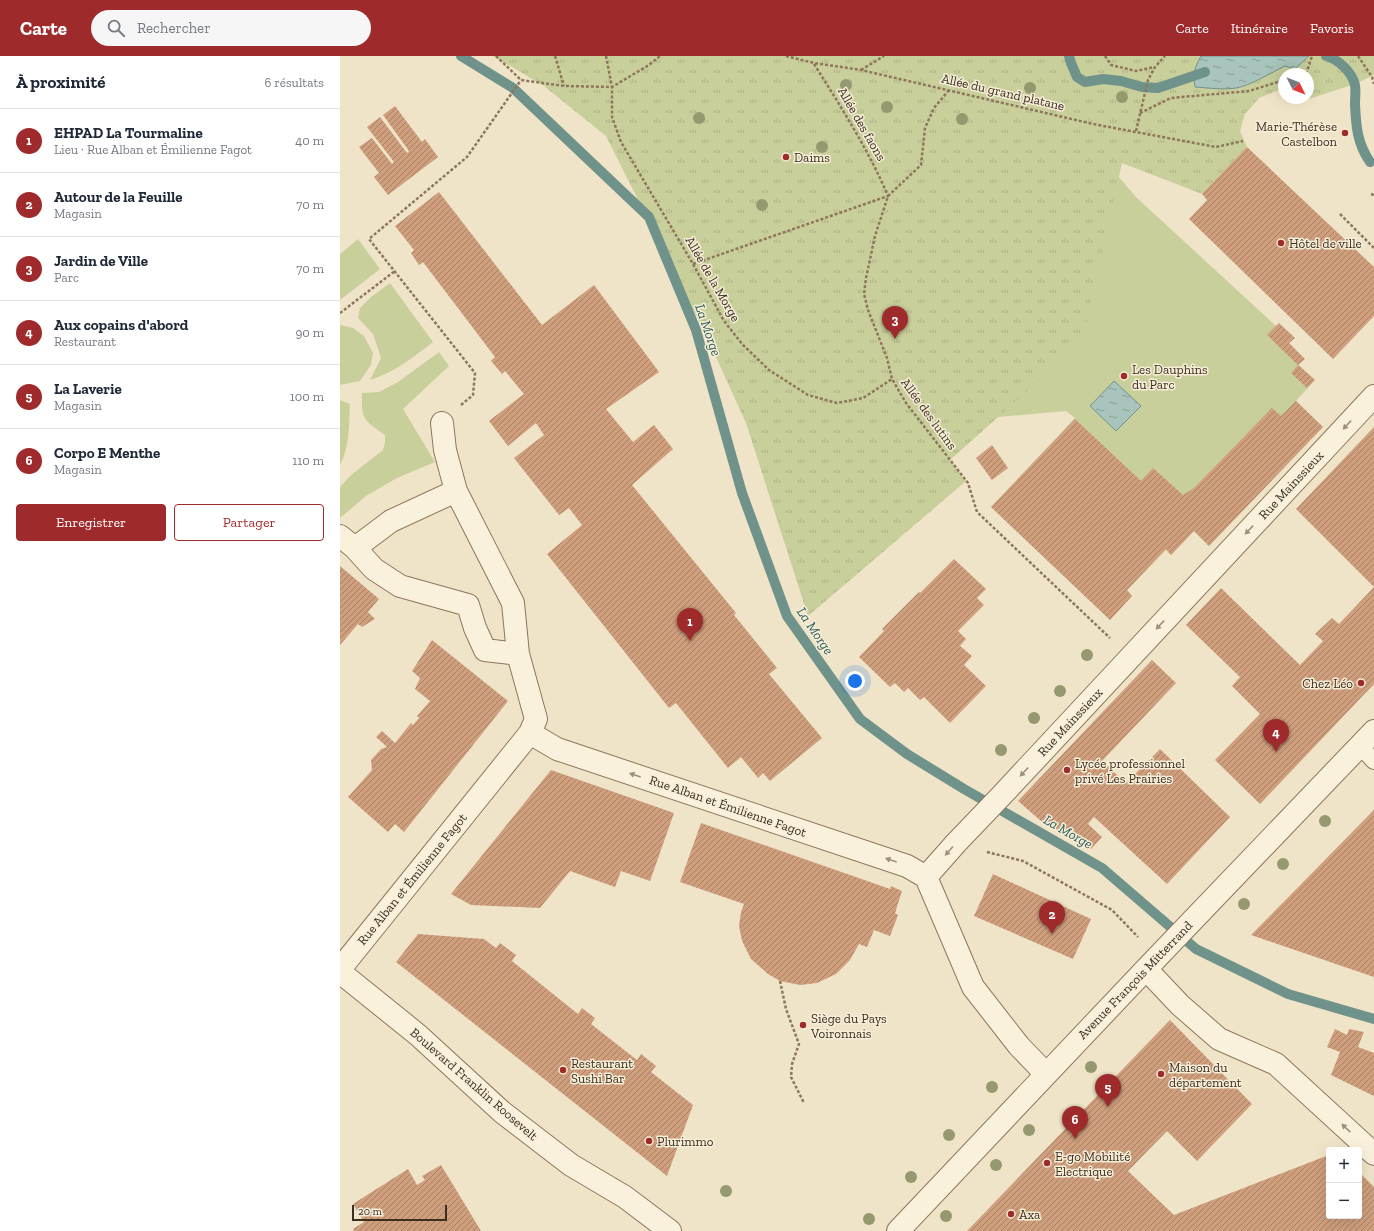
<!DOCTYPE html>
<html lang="fr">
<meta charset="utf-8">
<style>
body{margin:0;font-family:"Zilla Slab",serif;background:#f6f6f7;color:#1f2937}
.controls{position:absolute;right:12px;bottom:12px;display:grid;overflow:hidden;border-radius:4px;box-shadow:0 4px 16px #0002}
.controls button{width:36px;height:36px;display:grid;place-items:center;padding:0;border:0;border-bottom:1px solid #e0e1e3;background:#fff;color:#1f2937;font:20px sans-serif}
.compass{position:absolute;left:938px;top:12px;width:36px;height:36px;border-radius:50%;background:#fff;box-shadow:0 4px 16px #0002;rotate:132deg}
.scale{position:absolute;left:12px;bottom:10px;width:95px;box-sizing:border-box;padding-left:4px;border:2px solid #3d2e20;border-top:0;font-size:11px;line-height:14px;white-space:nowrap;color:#3d2e20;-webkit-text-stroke:3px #f7eed8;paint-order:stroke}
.you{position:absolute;left:515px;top:625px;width:14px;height:14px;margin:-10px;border:3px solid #fff;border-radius:50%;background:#1a73e8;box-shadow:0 0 0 6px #1a73e833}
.badge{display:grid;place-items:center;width:26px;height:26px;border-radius:50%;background:#9e2a2b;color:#fff;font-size:13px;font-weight:700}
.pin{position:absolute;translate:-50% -33px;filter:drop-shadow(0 1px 2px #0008)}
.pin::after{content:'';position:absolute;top:21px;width:14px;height:12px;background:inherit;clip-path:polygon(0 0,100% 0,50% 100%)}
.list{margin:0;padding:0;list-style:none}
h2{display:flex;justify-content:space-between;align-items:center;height:52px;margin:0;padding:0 16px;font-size:17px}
h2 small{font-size:13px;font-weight:400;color:#747a83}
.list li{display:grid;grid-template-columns:26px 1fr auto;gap:12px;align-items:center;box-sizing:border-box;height:64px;padding:0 16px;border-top:1px solid #e0e1e3}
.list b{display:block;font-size:15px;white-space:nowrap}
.list p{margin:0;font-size:13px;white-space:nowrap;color:#747a83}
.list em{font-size:13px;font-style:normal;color:#747a83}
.actions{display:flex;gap:8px;padding:12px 16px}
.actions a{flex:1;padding:9px 0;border:1px solid #9e2a2b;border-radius:4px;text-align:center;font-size:14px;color:#9e2a2b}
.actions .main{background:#9e2a2b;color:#fff}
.icon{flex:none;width:22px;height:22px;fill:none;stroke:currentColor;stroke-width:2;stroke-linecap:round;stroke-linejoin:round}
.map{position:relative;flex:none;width:1034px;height:1175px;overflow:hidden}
header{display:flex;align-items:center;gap:24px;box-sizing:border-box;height:56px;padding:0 20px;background:#9e2a2b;color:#fff}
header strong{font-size:19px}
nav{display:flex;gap:22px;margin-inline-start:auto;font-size:14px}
.search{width:280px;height:36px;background:#f6f6f7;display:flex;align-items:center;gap:10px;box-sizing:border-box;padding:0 14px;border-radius:22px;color:#747a83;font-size:15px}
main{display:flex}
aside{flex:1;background:#fff}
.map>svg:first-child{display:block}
.grass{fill:#c9cf9b}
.park{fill:url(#park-tufts)}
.water{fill:url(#water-ripples);stroke:#6f938a}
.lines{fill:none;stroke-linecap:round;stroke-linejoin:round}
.stream{stroke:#6f938a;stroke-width:10}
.building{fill:url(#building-hatch)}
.lane-casing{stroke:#8d765c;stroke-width:18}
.street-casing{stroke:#8d765c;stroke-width:24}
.path{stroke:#8d765c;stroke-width:2.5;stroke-dasharray:3 2;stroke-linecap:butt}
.lane{stroke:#faf1dc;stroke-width:16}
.street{stroke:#faf1dc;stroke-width:22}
.tree{fill:#96986f}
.oneway{fill:#9c907e}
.poi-dot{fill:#9e2a2b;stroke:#f7eed8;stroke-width:1.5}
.labels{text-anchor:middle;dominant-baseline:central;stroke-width:3;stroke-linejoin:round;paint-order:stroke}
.street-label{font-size:13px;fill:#3d2e20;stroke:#f7eed8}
.poi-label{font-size:13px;fill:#3d2e20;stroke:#f7eed8;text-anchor:start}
.water-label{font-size:14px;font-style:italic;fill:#2f5d5a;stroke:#f7eed8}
</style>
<header>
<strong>Carte</strong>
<div class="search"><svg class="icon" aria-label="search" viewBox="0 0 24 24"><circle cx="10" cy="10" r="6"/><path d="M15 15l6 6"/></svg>Rechercher</div>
<nav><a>Carte</a><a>Itinéraire</a><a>Favoris</a></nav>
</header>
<main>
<aside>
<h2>À proximité<small>6 résultats</small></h2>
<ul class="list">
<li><span class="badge">1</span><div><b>EHPAD La Tourmaline</b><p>Lieu · Rue Alban et Émilienne Fagot</p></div><em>40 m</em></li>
<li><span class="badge">2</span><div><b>Autour de la Feuille</b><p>Magasin</p></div><em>70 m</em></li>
<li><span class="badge">3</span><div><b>Jardin de Ville</b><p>Parc</p></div><em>70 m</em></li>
<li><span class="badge">4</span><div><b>Aux copains d'abord</b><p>Restaurant</p></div><em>90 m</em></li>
<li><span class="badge">5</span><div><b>La Laverie</b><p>Magasin</p></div><em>100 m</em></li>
<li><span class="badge">6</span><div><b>Corpo E Menthe</b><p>Magasin</p></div><em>110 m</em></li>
</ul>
<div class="actions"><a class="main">Enregistrer</a><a>Partager</a></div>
</aside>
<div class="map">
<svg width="1034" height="1175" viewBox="0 0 1034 1175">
<defs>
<pattern id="park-tufts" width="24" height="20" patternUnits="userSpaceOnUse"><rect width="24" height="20" fill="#c9cf9b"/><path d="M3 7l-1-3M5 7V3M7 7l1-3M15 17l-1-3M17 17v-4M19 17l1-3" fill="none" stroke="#aeb285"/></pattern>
<pattern id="water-ripples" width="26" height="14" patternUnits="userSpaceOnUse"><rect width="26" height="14" fill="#a9c4bc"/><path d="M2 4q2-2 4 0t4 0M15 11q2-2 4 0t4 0" fill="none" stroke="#8ba098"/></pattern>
<pattern id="building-hatch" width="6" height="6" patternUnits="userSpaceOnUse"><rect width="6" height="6" fill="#cf9f7d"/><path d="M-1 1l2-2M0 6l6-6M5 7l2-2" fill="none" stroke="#a98266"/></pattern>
</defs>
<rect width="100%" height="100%" fill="#f0e4c8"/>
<path class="grass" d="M772,113L797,142L936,270L927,279L975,324L956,345L983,371L869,490L854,475L831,499L826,494L787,534L792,540L770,564L651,451L735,362L726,355L635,363Z
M18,183L40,213L0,244V198Z
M50,227L93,286C71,303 57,315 30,324L41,302L33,278L18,262L20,252L31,241Z
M0,269L13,272L24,280L33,297L31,309L20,325L0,329Z
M99,296L109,310L63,353L95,406L57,422L26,440L0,462V431L11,419L43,394L45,387V379C24,364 21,364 22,337L39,336L58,326Z
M0,344L10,348C9,368 10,391 0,409Z"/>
<path class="park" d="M153,0H1034V19L1015,28L969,43L968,42V18H944V35L939,34L919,42L905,58L900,75L907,91L862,138L782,107L742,286L610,404L626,425L468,560L406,367L366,279L266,80L204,30Z"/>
<path class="water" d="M861,0H969L955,13L945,10C933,16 909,30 896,32C883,34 869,32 855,31C853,17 854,13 861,0Z
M774,325L801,350L776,375L750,350Z"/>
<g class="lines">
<path class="stream" d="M121,0L173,32L309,161L356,274L402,437L447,560L520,663L567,698L624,733L762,812L856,893L948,938L1034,963
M729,0L731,7L737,21L745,26L763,23L781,25L802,31L818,32L865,16
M986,0C998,3 1012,16 1015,29C1016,35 1015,42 1015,48C1016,70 1017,87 1030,106"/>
</g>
<path class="building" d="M55,50L82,86L85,83L98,101L48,139L34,121L39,117L19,91L32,82L52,108L54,106L27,71L40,61L67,97L69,95L43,59Z
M907,91L1034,211V260L993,303L849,163L867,144L862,138Z
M99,136L202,269L254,229L319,316L266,353L293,386L314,369L333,393L292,429L396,557L394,559L437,612L429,618L482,682L430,725L423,717L418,722L401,701L388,712L336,647L329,652L207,498L242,469L229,452L219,459L174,402L204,379L196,367L168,390L149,365L184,338L165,315L162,318L151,305L155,301L83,206L79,209L71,197L74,194L55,170Z
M939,267L955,282L949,287L965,303L958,309L975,324L967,332L951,317L958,309L927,279Z
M956,345L983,371L869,490L854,475L831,499L826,493L787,534L792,540L770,564L651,451L735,363L801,425L813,412L843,439L854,432L932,352L941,360Z
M1034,371V531L956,453Z
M652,389L668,412L652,424L636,402Z
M614,503L646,533L637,542L644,549L618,575L626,583L620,590L632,600L624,609L646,630L610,667L584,641L580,644L568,632L564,636L555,627L550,631L519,601L544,575L542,573L579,536L580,537Z
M0,510L39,543L28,556L35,563L22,571L18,568L0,589Z
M1034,531V628L920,748L875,704L920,658L892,630L900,621L846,569L881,532L960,609L983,585L975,578L992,562L999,568Z
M92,584L168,645L64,776L55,768L48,776L8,741L32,714L31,704L41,693L47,691L36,681L42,675L55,687L71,667L73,669L79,662L77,660L90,645L75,633L80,622L72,615Z
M812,604L836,627L762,705L786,727L820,693L890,761L827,828L754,761L748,768L762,781L751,793L701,765L678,745Z
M211,714L334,757L310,825L281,815L275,831L230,815L200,852L131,849L111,838Z
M1034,753V921L911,879L1033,755Z
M361,767L550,833L551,830L562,835L555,857L558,859L550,880L534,874L527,891L519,888L510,904L496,918L477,927L460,929L440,925L428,918L411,903L402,885L399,870L401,856L404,848L340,826Z
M653,818L751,863L733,903L634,860Z
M78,878L144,883L156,892L160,887L176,899L172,905L238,958L242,952L255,962L251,968L297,1004L301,998L316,1010L311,1016L353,1049L327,1120L56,906Z
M830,964L912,1048L857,1105L827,1075L788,1115L834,1159L989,1099V1160H1019V1116L1034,1131V1175H627Z
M995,973L1007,979L1009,973L1024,976L1018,991L1034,997V1040L991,1019L1000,996L987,991Z
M101,1109L141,1175H14L13,1173L24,1166L13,1148L68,1113L77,1129L85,1124L82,1120Z"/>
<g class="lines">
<g class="lane-casing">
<path id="lane" d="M1020,690L1034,705"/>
</g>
<g class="street-casing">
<path id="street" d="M116,435L51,465L15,492L34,513L60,530L128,549L135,572L145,594L178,598
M0,480L15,492
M190,677L217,693L567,810L586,821
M586,821L616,787L662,739L1034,340
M586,821L633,931L679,990L706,1018
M0,913L190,677L196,663L178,598L173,547L116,435L105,394L102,367
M806,913L840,949L879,983L936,1008L1034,1098
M0,916L78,979L162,1056L231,1109L285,1141L330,1175
M558,1175L806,913L1034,675"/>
</g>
<path class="path" d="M156,0L181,24L224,30L272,31L309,9L320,0
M215,0L224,30
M266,0L272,31V61L281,86L353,208L384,265L403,289L429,314L468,339L497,347L523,342L552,323
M446,0L474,7L521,14L753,68L876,91L903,85
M765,0L771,9L796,15L814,11
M1018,0L1032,21L1034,28
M521,14L544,0
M966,18L972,0
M609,34L594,52L585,72L581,109L548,140L535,180L526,222L524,238L528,254L547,302L552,323L566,347L628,427L637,456L770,582
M800,57L831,42L909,35L944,24
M796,75L808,24L815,11L825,0
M1031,138L1034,139
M1000,158L1034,192
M353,208L548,140C528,93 501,51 474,8
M0,257L55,215
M121,349L133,339L135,317L29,183L127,101L181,24
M647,796L683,805L772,854L798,881
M440,925L446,953L459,988L452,1008L451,1021L464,1047"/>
<use href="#lane" class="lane"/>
<use href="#street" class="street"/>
</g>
<g class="tree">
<circle cx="506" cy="29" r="6"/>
<circle cx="690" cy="32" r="6"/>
<circle cx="782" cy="41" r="6"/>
<circle cx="547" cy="51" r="6"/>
<circle cx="359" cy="62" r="6"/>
<circle cx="622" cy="63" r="6"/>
<circle cx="482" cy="91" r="6"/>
<circle cx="422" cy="149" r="6"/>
<circle cx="747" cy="599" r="6"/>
<circle cx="720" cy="635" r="6"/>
<circle cx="694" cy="662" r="6"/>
<circle cx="661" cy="694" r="6"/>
<circle cx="985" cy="765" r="6"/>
<circle cx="943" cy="808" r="6"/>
<circle cx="904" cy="848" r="6"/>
<circle cx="751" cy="1011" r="6"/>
<circle cx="652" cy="1031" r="6"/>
<circle cx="689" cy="1074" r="6"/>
<circle cx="609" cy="1079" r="6"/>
<circle cx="656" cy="1109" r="6"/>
<circle cx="571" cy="1121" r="6"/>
<circle cx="386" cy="1135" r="6"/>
<circle cx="606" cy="1160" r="6"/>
<circle cx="529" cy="1163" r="6"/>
</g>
<defs><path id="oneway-solid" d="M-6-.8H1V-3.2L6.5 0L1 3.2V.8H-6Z"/></defs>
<g class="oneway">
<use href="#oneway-solid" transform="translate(1007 369) rotate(133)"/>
<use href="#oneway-solid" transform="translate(909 474) rotate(133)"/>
<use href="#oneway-solid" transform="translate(820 569) rotate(133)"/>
<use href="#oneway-solid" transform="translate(684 716) rotate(133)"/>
<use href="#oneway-solid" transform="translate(295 719) rotate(-161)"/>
<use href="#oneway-solid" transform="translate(609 795) rotate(131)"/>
<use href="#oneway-solid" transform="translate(551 804) rotate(-161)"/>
<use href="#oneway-solid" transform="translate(1006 1072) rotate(-137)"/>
</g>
<g class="poi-dot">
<circle cx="1005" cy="77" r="4"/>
<circle cx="446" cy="101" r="4"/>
<circle cx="941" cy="187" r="4"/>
<circle cx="784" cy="320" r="4"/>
<circle cx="1021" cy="627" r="4"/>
<circle cx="727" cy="714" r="4"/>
<circle cx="463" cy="969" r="4"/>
<circle cx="223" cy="1014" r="4"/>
<circle cx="821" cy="1018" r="4"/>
<circle cx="309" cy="1085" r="4"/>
<circle cx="707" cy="1107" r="4"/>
<circle cx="671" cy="1158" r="4"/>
</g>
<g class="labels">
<g class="street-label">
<text transform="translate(663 36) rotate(13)">Allée du grand platane</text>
<text transform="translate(522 68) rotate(60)">Allée des faons</text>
<text transform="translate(373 223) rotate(60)">Allée de la Morge</text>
<text transform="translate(589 358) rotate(54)">Allée des lutins</text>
<text transform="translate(951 429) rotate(-47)">Rue Mainssieux</text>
<text transform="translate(730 666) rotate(-47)">Rue Mainssieux</text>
<text transform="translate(388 750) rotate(19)">Rue Alban et Émilienne Fagot</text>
<text transform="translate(72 823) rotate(-51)">Rue Alban et Émilienne Fagot</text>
<text transform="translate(795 924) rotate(-46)">Avenue François Mitterrand</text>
<text transform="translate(134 1028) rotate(41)">Boulevard Franklin Roosevelt</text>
</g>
<g class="poi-label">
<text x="997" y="70" text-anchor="end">Marie-Thérèse<tspan x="997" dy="15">Castelbon</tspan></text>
<text x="454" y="101">Daims</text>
<text x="949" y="187">Hôtel de ville</text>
<text x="792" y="313">Les Dauphins<tspan x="792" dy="15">du Parc</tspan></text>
<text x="1013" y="627" text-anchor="end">Chez Léo</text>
<text x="735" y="707">Lycée professionnel<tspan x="735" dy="15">privé Les Prairies</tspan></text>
<text x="471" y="962">Siège du Pays<tspan x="471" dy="15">Voironnais</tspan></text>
<text x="231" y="1007">Restaurant<tspan x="231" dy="15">Sushi Bar</tspan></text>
<text x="829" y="1011">Maison du<tspan x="829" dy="15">département</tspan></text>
<text x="317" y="1085">Plurimmo</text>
<text x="715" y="1100">E-go Mobilité<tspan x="715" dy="15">Electrique</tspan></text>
<text x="679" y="1158">Axa</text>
</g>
<g class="water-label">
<text transform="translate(368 274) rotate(71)">La Morge</text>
<text transform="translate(475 575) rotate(56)">La Morge</text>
<text transform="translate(728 776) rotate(30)">La Morge</text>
</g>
</g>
</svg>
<div class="controls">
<button>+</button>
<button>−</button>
</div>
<svg class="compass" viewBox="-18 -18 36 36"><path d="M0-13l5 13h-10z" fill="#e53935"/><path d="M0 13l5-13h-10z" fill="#747a83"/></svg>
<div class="scale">20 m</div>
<div class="you"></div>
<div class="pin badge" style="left:350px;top:585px">1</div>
<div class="pin badge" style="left:712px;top:878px">2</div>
<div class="pin badge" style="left:555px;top:283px">3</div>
<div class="pin badge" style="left:936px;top:696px">4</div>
<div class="pin badge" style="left:768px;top:1051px">5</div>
<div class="pin badge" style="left:735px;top:1083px">6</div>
</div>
</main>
